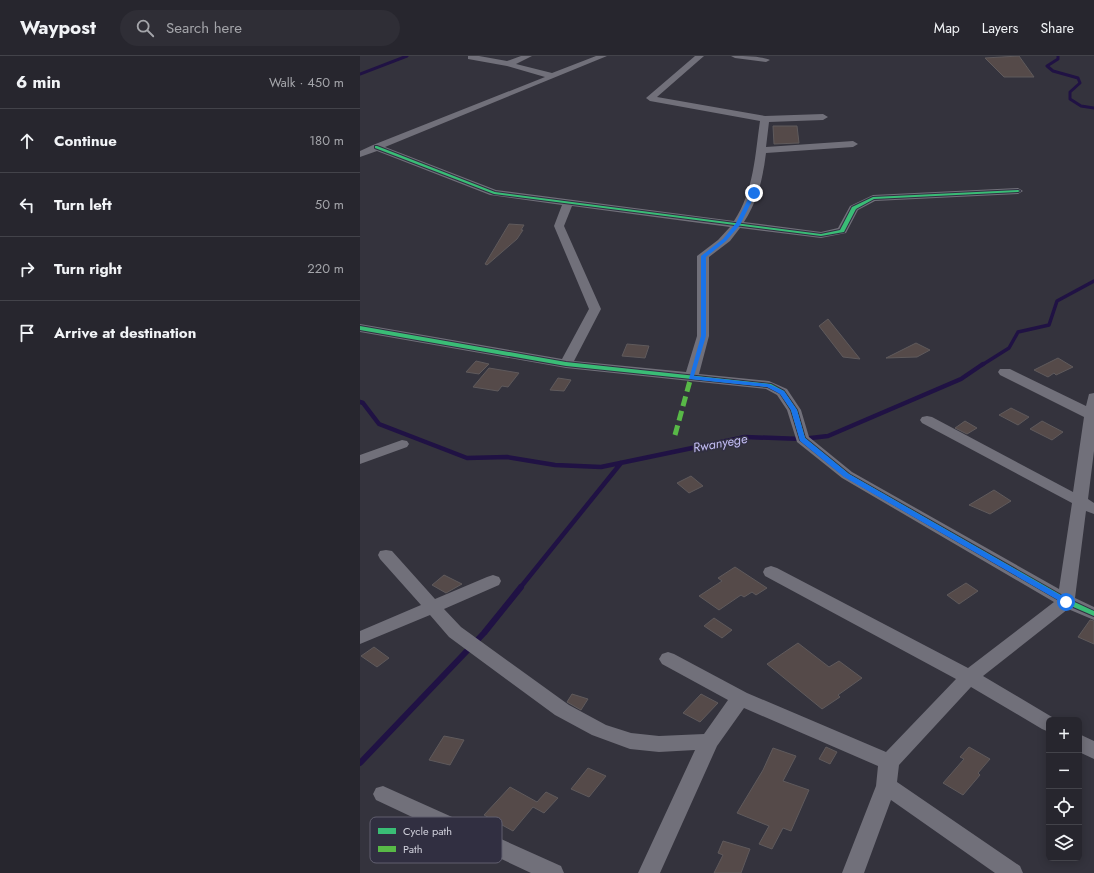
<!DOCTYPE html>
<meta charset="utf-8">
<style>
body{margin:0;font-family:Jost,sans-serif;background:#2f2e36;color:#f1f3f6}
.controls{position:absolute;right:12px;bottom:12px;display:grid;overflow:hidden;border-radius:6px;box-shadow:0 2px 10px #0003}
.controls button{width:36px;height:36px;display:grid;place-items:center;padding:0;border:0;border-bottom:1px solid #43434a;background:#27262e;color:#f1f3f6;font:20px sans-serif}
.stop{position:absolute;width:12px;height:12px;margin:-9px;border:3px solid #1a73e8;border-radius:50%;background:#fff}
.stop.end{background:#1a73e8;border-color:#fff;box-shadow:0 1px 4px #0008}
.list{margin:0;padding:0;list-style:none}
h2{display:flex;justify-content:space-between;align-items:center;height:52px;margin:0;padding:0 16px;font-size:17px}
h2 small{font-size:13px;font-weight:400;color:#a4a5aa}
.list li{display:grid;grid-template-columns:26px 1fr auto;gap:12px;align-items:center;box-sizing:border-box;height:64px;padding:0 16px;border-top:1px solid #43434a}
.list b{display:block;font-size:15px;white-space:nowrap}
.list em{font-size:13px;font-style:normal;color:#a4a5aa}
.icon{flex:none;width:22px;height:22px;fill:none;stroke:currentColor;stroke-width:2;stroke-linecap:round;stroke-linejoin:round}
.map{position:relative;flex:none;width:734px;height:817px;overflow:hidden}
header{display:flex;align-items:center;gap:24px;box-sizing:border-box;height:56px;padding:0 20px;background:#27262e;border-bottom:1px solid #43434a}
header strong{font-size:19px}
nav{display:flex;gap:22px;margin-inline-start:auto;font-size:14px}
.search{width:280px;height:36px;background:#2f2e36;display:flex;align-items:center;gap:10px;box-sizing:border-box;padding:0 14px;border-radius:22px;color:#a4a5aa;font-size:15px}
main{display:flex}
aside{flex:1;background:#27262e}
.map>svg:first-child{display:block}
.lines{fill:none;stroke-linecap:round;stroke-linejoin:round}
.stream-far3{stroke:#201244;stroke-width:3}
.stream-far2{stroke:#201244;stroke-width:3.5}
.stream-far1{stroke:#201244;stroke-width:4.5}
.stream{stroke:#201244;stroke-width:6}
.building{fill:#554a49;stroke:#5f5a5c}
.minor{fill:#71707a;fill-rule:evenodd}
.quiet{stroke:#58b947;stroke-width:5;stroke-dasharray:10 5;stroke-linecap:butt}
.cycleway-casing{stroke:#312f41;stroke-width:2}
.cycleway{fill:#3abd76;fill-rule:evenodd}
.route{fill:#1a73e8}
.labels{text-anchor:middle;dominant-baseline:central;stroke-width:3;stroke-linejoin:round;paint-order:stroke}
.water-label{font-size:13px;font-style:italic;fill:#c1bbf1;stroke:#312f41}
.key{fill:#312f41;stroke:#615f6f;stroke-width:1}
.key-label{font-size:11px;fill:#d0d0db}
</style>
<header>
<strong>Waypost</strong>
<div class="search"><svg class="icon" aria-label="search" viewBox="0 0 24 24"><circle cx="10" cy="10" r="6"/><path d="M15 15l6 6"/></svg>Search here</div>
<nav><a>Map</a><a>Layers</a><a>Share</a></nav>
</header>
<main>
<aside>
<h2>6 min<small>Walk · 450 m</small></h2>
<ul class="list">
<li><svg class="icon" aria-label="ahead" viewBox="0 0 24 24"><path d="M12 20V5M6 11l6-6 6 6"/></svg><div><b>Continue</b></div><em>180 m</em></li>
<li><svg class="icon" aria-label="left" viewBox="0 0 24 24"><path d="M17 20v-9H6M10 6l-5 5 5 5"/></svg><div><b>Turn left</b></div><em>50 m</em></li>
<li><svg class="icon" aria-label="right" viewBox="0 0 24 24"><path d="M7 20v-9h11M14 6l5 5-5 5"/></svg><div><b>Turn right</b></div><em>220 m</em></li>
<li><svg class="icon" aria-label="arrive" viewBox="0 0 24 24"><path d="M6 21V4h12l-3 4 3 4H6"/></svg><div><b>Arrive at destination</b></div></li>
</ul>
</aside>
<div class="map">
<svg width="734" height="817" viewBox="0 0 734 817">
<rect width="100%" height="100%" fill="#34333d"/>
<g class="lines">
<path class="stream-far3" d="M698,0V3L687,10L693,15L718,22L720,27L710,36V43L721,50L734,52
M0,18L47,0"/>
<path class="stream-far2" d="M622,309L649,292L658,276L689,269L697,245L734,225"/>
<path class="stream-far1" d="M0,346L3,347L19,368L107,402L147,401L195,409L241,411L385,381L442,383L468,380L601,323L623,308
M160,532L261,407"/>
<path class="stream" d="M0,707L124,577L161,531"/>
</g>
<path class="building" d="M659,0L674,21H644L625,2Z
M413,70H437L439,87L414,88Z
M149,168L164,169L161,174H163L157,183L127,209L125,208Z
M468,263L500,303L483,301L459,270Z
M556,287L570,294L557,301L526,302Z
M267,288L289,290L285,302L262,300Z
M698,302L713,311L696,319L694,317L688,321L674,314Z
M116,305L129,308L119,318L106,316Z
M129,312L159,317L148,331L142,330L138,335L113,331Z
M198,322L211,324L204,335L190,334Z
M651,352L669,361L658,369L639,359Z
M605,365L617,372L607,378L595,372Z
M682,365L703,376L692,384L670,373Z
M331,420L343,430L329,437L317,427Z
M634,434L651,445L630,458L609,449Z
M375,511L407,532L396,539L392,536L384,541L381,539L359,554L339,540L362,525L358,522Z
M84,519L102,528L86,537L72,529Z
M606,527L618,535L599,548L587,539Z
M354,562L372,574L362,582L344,570Z
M730,564L734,565V588L718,581Z
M438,587L469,611L479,605L502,622L478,639L480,641L462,653L407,608Z
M14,591L29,602L17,611L1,600Z
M212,638L228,643L221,654L207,646Z
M341,638L358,647L340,666L323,657Z
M84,680L104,684L90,709L69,704Z
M466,691L477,696L470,708L459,703Z
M609,691L630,703L618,717L620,719L603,739L583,727L604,703L600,701Z
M413,692L436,700L423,725L449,734L431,775L423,772L412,793L399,788L409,770L377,757L403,714Z
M228,712L246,720L229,741L211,733Z
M150,731L177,746L186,736L198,742L184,757L173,751L153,775L124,759Z
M363,785L390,793L381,817H354L363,799L358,797Z"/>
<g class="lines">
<path class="minor" d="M108,0H119L147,5L161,0H172L156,8L192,17L236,0H247L25,91L136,134L374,165C394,135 395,99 400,65L290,45L286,42L335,0H344L297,41L405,60L463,58L468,61L463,64L409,66L406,91L493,85L498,88L493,91L406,97C403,121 398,145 384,166L461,176L478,172L490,150L513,139L658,132L663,135L658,138L515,145L498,154L486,177L461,182L380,172L370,185L349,201V280L339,318L409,325L427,333L441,354L449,381L492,416L699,533L712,447L562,367L560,364L562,361L567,360L572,361L713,436L724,361L640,319L638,316L640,313H650L726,350L729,338L734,337V395L728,443L734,447V458L726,455L715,542L734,551V564L708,553L623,620L697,664H689V676L682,673L611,631L539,709L537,726L660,810L663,817H635L531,744L504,817H482L516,730L518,710L384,652L357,690L300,817H278L335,694L299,696L270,693L232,679L195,659L89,581L70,559L0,588V575L61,549L20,503L18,499L20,495L26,494L32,495L75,543L127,521L133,519L139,521L141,525L139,529L84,553L101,571L209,649L246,669L271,677L299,680L344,678L368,644L302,608L299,603L302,598L308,596L314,598L387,637L526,696L596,623L405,520L403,516L405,512L411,510L417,512L608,612L694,546L482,422L437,386L427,354L417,339L406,333L206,312L0,276V268L202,303L229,253L194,170L202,149L130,139L17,95L0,101V95L13,89L185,21L147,10L108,3ZM212,150L370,171L358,184L337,200V280L326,316L214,305L241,253L204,170Z
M371,0C382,0 402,0 410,4L406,6L375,2Z
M42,384L47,385L49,388L47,391L0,408V399Z
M719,678L734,685V703L719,696Z
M23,730L201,810L204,817H171L16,744L13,738L16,732Z"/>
<path class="quiet" d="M315,379L331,321"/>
<g class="cycleway-casing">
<path id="cycleway" d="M15,90H17L135,136L461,178L480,174L492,151L513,141L658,134L660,135L658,136L514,143L496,153L484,176L461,180L134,138L15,92Z
M0,270L206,306L411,328L424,335L437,354L445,382L489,418L708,543L734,555V560L704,547L485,420L440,384L431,354L420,337L408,331L206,310L0,274Z"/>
</g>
<use href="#cycleway" class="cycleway"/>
</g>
<path class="route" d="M394,136L396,137L380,169L366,185L346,201V280L334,320L409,328L424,335L437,354L445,382L489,418L709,544V547H703L484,421L440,385L431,354L420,338L407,331L329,323L341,280V200L363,183L376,167L391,137Z"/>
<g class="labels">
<g class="water-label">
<text transform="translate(360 387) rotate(-10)">Rwanyege</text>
</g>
</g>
<rect x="10" y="761" width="132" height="46" rx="6" class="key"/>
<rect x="18" y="772" width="18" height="6" fill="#3abd76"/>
<rect x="18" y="790" width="18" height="6" fill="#58b947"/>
<g class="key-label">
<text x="43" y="779">Cycle path</text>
<text x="43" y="797">Path</text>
</g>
</svg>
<div class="controls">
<button>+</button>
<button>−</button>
<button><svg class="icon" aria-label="locate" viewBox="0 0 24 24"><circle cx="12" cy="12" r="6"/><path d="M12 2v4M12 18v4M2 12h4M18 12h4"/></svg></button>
<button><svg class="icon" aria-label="layers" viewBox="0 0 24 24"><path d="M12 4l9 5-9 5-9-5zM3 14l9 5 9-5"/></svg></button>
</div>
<div class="stop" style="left:706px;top:546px"></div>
<div class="stop end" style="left:394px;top:137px"></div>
</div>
</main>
